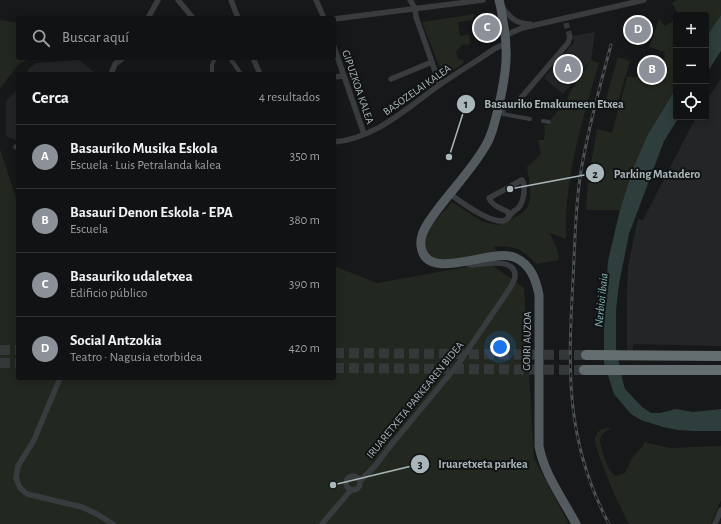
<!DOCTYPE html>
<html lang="es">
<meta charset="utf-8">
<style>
body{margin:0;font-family:"Alegreya Sans",sans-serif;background:#1e2021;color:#f1f3f6}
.controls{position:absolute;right:12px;top:12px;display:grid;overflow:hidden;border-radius:4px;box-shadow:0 2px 10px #0003}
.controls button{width:36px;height:36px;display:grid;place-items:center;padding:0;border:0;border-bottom:1px solid #303233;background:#111213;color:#f1f3f6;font:20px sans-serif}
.you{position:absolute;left:500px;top:347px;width:14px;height:14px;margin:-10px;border:3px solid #fff;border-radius:50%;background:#1a73e8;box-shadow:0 0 0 6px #1a73e833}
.badge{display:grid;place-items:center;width:26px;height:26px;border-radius:50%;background:#8c9099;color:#fff;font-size:13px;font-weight:700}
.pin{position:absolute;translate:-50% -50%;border:2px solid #fff;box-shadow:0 1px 4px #0006}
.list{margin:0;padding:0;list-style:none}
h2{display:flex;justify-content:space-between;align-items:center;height:52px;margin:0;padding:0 16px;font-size:17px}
h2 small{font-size:13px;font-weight:400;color:#9c9ea0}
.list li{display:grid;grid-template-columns:26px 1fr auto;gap:12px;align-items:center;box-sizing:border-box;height:64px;padding:0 16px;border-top:1px solid #303233}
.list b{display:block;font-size:15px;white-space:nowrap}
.list p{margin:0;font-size:13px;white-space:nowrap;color:#9c9ea0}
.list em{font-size:13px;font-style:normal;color:#9c9ea0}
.icon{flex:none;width:22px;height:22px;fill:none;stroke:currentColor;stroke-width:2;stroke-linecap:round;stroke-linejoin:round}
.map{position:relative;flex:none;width:721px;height:524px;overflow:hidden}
.search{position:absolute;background:#111213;box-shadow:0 2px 10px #0003;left:16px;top:16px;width:320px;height:44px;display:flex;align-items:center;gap:10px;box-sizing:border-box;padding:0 14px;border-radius:4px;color:#9c9ea0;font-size:15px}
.panel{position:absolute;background:#111213;box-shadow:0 2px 10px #0003;left:16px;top:72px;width:320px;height:308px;border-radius:4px}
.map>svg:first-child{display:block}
.built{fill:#232527}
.green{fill:#22281f}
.water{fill:#2d3e3d}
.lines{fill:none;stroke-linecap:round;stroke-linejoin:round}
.minor-tunnel{stroke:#343839;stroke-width:5.5;stroke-dasharray:5.5 3;stroke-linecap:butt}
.motorway-tunnel{stroke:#343839;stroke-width:10;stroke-dasharray:10 5;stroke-linecap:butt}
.pedestrian{stroke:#383c3f;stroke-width:4}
.minor{stroke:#383c3f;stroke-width:5.5}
.primary{stroke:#545b5e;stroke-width:9}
.motorway{stroke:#646d70;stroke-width:10}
.rail-casing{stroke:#4b5254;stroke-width:3}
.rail{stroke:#121314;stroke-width:1.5;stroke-dasharray:4.5;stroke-linecap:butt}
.labels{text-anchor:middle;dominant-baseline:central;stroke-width:4;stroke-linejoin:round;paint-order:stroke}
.street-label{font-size:11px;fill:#a9b7ba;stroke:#121314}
.water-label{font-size:12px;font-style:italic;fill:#7fb6b4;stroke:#121314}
.leader{fill:none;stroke:#a9b7ba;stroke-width:1.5}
.callout-dot{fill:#a9b7ba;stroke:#121314;stroke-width:1.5}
.mark-label{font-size:12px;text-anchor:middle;font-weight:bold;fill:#111}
.callout-label{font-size:12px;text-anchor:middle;font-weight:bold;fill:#a9b7ba;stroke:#121314;stroke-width:4;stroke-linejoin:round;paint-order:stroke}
</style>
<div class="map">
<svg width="721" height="524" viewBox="0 0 721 524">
<rect width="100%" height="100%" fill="#171819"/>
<path class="built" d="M595,32L591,60L563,94L544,78L574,42L573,36Z
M79,60L96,74H27L29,68L37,63Z
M721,79V346L633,344V350H627V294L628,267L637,223L638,219L643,220L696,117H706V101Z
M18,89V141L6,136V101Z"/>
<path class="green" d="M677,0H721V15L706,37V15H679L672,3Z
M475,14L473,17V20L458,22L460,36L469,34L470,44L462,45L456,51L458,59L463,60L464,63L444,77L441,76L440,75L441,71L422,22Z
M659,19L665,26L676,19V88L647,136L632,171L620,210H586L588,181L597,129L612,133L627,77C642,76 656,81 669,69L663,62L665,52L649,47Z
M0,20L18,23V58H31L19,64L0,88Z
M618,57L630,61L617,105L605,102Z
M591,60L599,63C582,121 564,179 566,239L550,233L557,249L559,260L536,264C523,249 513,245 494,247L498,255L436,261L424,249L426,231L452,202L481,221L497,225C506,221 521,217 527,208C533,199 529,178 527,167L541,154L538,140H544L545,130L544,125H547L559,109L564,108L570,92Z
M0,149L18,204V378H334V266L377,283L489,263L524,288L534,458L569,524H0Z
M610,428L611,429C604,431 600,435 600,442C603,452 606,470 616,476L625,473L632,458L643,446L644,442L670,448L721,446V500L711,524H629C615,498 604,471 595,443C594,432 600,429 610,428Z"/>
<path class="water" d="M721,15V51L706,74V37Z
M676,88V117H679L664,141L629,234L619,284L616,310V348L622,378L625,389L642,407L651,413H660L676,409L693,412L721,409V431H693L678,430L663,427L641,420L631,414L614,394L604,363V319L608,261L620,210L632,171L647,136Z"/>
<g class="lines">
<path class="minor-tunnel" d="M566,23L570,37"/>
<path class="motorway-tunnel" d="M0,350H18
M334,353L586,355
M0,363H18
M334,368L584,370"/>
<path class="pedestrian" d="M230,58L241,74
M212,74V65L215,58
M504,108L503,114L530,119
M543,121L549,122"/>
<path class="minor" d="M178,0L193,18
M231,0L238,18
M316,0L324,18
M410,0L415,8L416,17L440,85
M503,8C510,18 517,24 530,24
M148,18L158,0
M334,19L483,0
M506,35L522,28L644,0
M334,47L364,134
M253,58L260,74
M111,74L115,64L123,58
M334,77L344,76
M391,79L432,62
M498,107L514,106L568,43L570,37
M334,142C374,139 406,109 438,86C456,73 476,62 494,49L500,46H507
M16,147H18
M450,194C462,203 488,222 503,221C508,220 509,216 512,213C515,210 518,209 519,207C524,201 526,186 522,180L489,198C492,206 501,208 508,212L509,217
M60,378L34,440L18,466L16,478L20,488L27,494L82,507L97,514L113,524
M346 483a7 7 0 1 1 14 0a7 7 0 1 1-14 0Z
M360,481L375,466L391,445L459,363L510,288C512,284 515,280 515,276C516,257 482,264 471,265L468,264V261
M322,524L351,490
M715,524L721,510"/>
<path class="primary" d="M499,0C501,7 502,14 503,21C509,53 506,73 499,105C495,121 492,137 483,150C467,176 444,198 428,223C424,229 420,238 421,246C426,285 493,246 516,258C531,265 536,280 539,295V446C544,474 563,499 576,524"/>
<path class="motorway" d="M586,355L721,356
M584,370H721"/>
<g class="rail-casing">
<path id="rail" d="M609,524C565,441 568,370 573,280C575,244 575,207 581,171C588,128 600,86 611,45"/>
</g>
<use href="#rail" class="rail"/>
</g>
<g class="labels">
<g class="street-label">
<text transform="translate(358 87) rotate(71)">GIPUZKOA KALEA</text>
<text transform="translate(417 90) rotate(-35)">BASOZELAI KALEA</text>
<text transform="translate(527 341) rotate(-89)">GOIRI AUZOA</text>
<text transform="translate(415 400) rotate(-51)">IRUARETXETA PARKEAREN BIDEA</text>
</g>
<g class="water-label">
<text transform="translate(601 300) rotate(-84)">Nerbioi ibaia</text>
</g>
</g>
<path class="leader" d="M449 157L466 104M510 189L595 173M333 485L420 464"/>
<g class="callout-dot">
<circle cx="449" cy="157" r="4"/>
<circle cx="510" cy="189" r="4"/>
<circle cx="333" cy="485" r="4"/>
<circle cx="466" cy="104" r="10"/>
<circle cx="595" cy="173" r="10"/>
<circle cx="420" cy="464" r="10"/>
</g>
<g class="mark-label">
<text x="466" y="108">1</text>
<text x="595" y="178">2</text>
<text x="420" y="468">3</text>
</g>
<g class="callout-label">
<text x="554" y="108">Basauriko Emakumeen Etxea</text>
<text x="657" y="178">Parking Matadero</text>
<text x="483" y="468">Iruaretxeta parkea</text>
</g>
</svg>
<div class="controls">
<button>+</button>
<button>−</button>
<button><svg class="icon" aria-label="locate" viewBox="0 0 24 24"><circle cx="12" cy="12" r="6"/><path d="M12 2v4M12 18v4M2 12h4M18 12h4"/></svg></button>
</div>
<div class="you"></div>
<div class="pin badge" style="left:568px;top:69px">A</div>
<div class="pin badge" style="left:652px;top:70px">B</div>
<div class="pin badge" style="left:487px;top:28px">C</div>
<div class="pin badge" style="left:638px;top:30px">D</div>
<div class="search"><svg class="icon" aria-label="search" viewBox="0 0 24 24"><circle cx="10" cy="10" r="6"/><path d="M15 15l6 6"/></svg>Buscar aquí</div>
<section class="panel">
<h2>Cerca<small>4 resultados</small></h2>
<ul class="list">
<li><span class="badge">A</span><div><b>Basauriko Musika Eskola</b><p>Escuela · Luis Petralanda kalea</p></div><em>350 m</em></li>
<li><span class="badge">B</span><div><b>Basauri Denon Eskola - EPA</b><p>Escuela</p></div><em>380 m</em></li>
<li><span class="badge">C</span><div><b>Basauriko udaletxea</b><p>Edificio público</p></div><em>390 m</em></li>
<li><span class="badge">D</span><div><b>Social Antzokia</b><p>Teatro · Nagusia etorbidea</p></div><em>420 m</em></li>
</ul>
</section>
</div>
